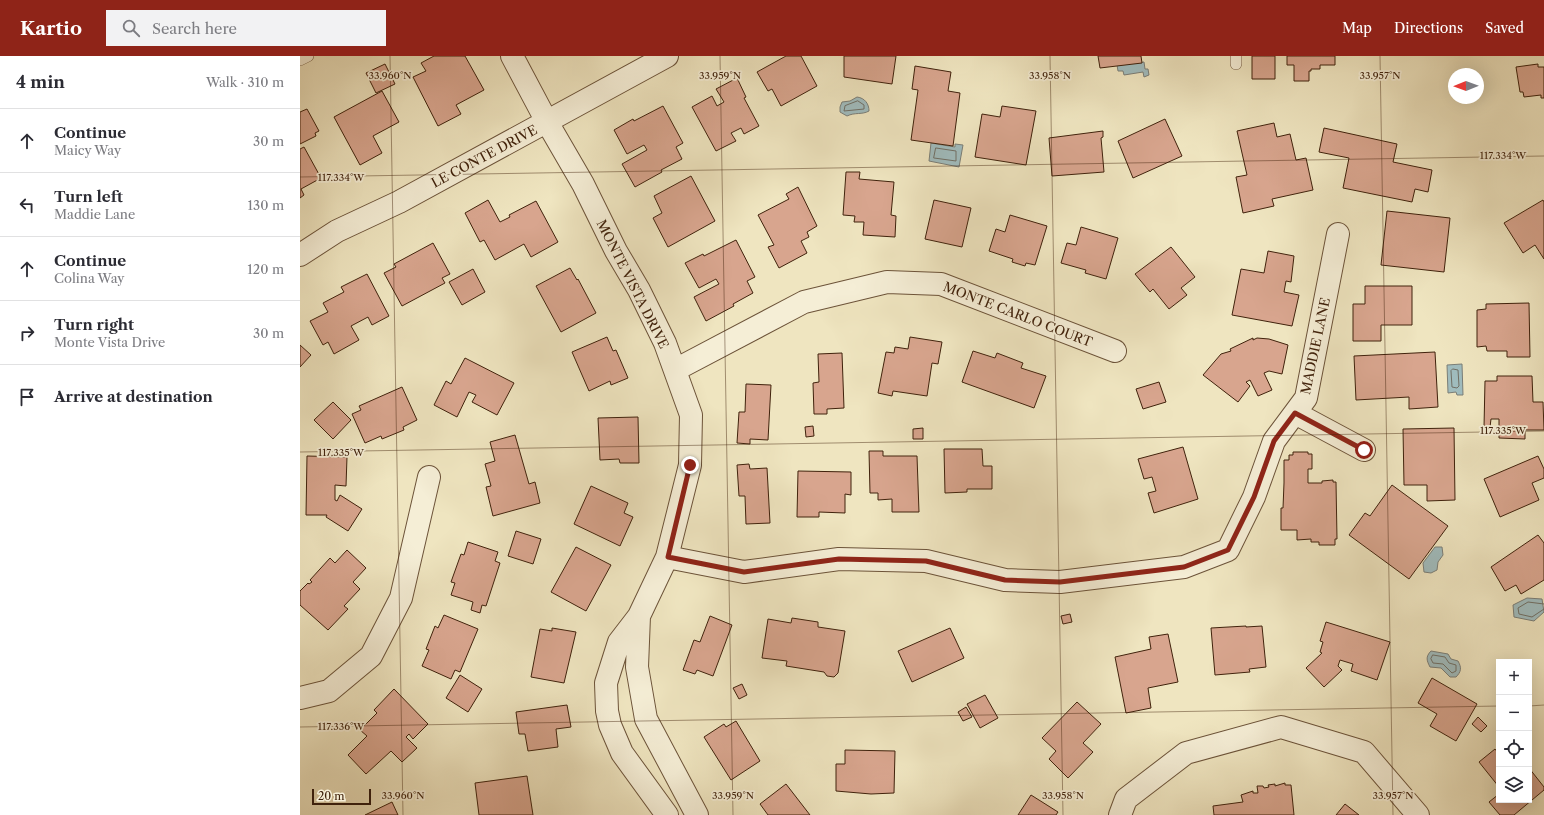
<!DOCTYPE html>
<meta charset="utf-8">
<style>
body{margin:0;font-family:"Libre Caslon Text",serif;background:#f2f2f3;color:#2b2b33}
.controls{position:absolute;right:12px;bottom:12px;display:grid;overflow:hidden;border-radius:0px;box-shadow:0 4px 16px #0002}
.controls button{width:36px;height:36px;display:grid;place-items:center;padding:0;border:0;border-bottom:1px solid #e1e1e2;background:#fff;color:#2b2b33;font:20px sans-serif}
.compass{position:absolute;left:1148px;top:12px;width:36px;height:36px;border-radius:50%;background:#fff;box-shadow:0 4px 16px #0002;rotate:269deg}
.scale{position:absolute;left:12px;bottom:10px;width:59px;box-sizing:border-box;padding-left:4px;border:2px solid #40220c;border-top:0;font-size:11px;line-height:14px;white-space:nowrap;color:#40220c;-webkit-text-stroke:3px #f5eed6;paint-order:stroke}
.stop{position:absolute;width:12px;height:12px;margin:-9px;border:3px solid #8f2418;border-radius:50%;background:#fff}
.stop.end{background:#8f2418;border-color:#fff;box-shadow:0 1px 4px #0008}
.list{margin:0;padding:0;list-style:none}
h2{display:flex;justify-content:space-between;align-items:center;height:52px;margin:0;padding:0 16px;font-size:17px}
h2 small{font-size:13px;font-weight:400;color:#7c7c81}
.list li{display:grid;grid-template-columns:26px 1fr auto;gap:12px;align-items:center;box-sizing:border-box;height:64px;padding:0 16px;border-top:1px solid #e1e1e2}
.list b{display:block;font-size:15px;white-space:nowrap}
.list p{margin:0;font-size:13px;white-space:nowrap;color:#7c7c81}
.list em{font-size:13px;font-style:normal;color:#7c7c81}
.icon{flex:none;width:22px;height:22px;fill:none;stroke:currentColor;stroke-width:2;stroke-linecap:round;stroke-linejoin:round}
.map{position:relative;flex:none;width:1244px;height:759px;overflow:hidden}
header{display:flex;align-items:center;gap:24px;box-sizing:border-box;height:56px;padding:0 20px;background:#8f2418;color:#fff}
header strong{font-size:19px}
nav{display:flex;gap:22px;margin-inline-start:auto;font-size:14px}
.search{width:280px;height:36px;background:#f2f2f3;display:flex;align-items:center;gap:10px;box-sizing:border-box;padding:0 14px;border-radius:0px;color:#7c7c81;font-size:15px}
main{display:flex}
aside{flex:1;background:#fff}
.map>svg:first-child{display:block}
.water{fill:#a0bcbe;stroke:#7a7e77}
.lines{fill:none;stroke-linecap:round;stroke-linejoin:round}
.shore{stroke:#706f65;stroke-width:1}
.building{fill:#d8a58e;stroke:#40220c}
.service-casing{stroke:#6c5339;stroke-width:12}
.minor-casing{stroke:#6c5339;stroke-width:24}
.service{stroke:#f5eed6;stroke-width:11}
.minor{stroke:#f5eed6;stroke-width:22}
.route{stroke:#8f2418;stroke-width:5}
.ticks{fill:none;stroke:#40220c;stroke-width:1;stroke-opacity:0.45}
.labels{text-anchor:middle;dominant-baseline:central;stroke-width:3.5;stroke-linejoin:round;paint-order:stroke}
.street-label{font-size:13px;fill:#40220c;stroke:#f5eed6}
.ticks-label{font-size:10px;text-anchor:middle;fill:#40220c;stroke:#f5eed6;stroke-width:3.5;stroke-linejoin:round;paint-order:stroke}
</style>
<header>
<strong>Kartio</strong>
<div class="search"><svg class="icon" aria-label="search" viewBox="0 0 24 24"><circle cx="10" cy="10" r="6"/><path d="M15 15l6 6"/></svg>Search here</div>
<nav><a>Map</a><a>Directions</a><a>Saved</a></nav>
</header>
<main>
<aside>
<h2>4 min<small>Walk · 310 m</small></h2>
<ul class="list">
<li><svg class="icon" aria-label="ahead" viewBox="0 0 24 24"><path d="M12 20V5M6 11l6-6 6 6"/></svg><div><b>Continue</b><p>Maicy Way</p></div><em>30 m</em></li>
<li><svg class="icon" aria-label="left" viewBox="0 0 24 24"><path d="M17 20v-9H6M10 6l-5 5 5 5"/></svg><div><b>Turn left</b><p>Maddie Lane</p></div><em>130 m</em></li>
<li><svg class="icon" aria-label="ahead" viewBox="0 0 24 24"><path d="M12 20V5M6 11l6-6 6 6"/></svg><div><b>Continue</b><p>Colina Way</p></div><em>120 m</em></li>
<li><svg class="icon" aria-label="right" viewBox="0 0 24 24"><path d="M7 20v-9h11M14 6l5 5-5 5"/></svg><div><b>Turn right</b><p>Monte Vista Drive</p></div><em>30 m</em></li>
<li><svg class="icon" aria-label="arrive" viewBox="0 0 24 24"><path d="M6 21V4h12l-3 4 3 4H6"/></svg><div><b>Arrive at destination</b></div></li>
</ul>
</aside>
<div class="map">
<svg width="1244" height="759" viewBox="0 0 1244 759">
<rect width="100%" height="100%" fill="#efe5c0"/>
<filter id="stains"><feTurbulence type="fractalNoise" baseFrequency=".005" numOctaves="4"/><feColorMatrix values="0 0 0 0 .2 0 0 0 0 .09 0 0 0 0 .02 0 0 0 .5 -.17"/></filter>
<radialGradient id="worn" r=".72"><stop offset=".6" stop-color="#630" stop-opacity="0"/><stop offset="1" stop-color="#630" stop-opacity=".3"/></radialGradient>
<path class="water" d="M844,6L845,13H848L849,19L844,21L843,16L824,19L823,15H818L817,9Z
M557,41C565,42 569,48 569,55C562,59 555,56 547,60L540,56V51L542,46L550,45Z
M631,87L655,91V88L663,89L659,111L629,105Z
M1162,308L1163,339H1157L1156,336L1148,337L1147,309Z
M1135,491H1142L1143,499L1138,506L1137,514L1131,517L1124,516L1123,507Z
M1227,542L1242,543L1244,556L1234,565L1214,561L1213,549Z
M1131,595L1148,598L1151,603L1158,605C1162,612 1161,616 1156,621H1150L1141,612L1130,611C1127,605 1125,601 1131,595Z"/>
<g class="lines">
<path class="shore" d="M558,45L564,49V53L544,55L545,50Z
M636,92L656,95V105L634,102Z
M1153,313L1158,314L1159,330L1157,332L1152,331L1151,315Z
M1244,548L1228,546L1218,552L1219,558L1232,561L1244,553
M1133,599L1145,601L1149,607L1156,609V615L1152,617L1143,608L1133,607L1131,603Z"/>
</g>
<path class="building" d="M134,0H165L184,34L156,49L161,58L138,70L113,21L126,15L121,7Z
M486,0H501L517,30L481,50L472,33L468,35L457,16Z
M544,0H596L592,28L544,21Z
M798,0H841L842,7L800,12Z
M952,0H975V23H952Z
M987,0H1035V9H1020V13H1011V15H1009V25H994V9H987Z
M85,8L95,28L76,37L66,17Z
M1238,8V11H1244V42H1241V39L1224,41L1223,36H1220L1216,11Z
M615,10L651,16L648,35L660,37L653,90L611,84L618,34L612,33Z
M437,22L446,41L444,42L459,70L444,78L441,72L431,77L436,85L416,95L392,51L412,40L417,50L424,46L416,33Z
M82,35L99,66L73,80L82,97L60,109L34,61Z
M363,50L383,87L376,91L382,103L361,114L362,116L335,131L322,108L347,94L344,89L327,98L314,74L333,63L334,65Z
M702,50L736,55L726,109L675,101L682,58L700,61Z
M7,53L19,75L15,77L16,80L0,88V56Z
M865,63L882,100L833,122L818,85Z
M974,67L977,81L990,78L996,104L1006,102L1013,134L972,143L974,150L943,157L936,121L947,119L937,75Z
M1024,72L1097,88L1093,106L1132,114L1128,136L1115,133L1112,146L1043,132L1049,102L1019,96Z
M803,75V81L801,82L804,116L752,120L749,82Z
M4,91L21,122L1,133L4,139L0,142V93Z
M546,116H560L559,123L594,126L591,159L596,160L595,181L563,179L564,166H554L555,160L543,159Z
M391,120L415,165L368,191L353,162L362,157L354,140Z
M498,131L517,170L507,176L509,181L501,185L507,197L479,212L468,191L474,189L458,159L489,143L486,138Z
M188,144L200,166L210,161L209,159L236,145L258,186L231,201L224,188L195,204L184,184L180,186L165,157Z
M634,144L671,152L662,191L625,183Z
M1243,144L1244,146V203L1235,189L1223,197L1204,167Z
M1087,155L1150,162L1144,216L1081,209Z
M710,159L747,170L735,209L726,207L725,210L712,206L713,203L689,195L696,173L705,176Z
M781,171L818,182L806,223L785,217L786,214L761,207L767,187L776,189Z
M436,184L455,221L447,225L453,237L433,248L434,250L406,265L394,241L419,228L416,223L399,232L385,207L403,198L404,200Z
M133,187L150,218L142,222L145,227L102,250L84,217L96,211L94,208Z
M871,191L895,221L881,232L887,239L869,253L853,233L850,236L835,218Z
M968,195L994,200L991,226L986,225L984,236L999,239L992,270L932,259L941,213L964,217Z
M270,212L277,224L278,223L296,257L261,276L236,230Z
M173,213L185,236L162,249L149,226Z
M67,218L89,260L72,269L68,261L51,270L59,284L34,298L28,286L23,289L10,265L28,256L23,247L44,236L41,231Z
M1065,230H1112V269H1081V285H1053V248H1065Z
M1229,247L1230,301H1207V295H1187L1186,290L1177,291V254L1186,253V248Z
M307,281L313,295L316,294L328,322L311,329L310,325L289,335L272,296Z
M610,281L642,286L638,308L632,307L627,340L593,335L592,340L578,337L586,296L594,297L595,291L608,293Z
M953,282V284L957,282L969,283L988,289L982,318L969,315L964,317L972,334L958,340L950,324L946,326L950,330L938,346L903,319L921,298L931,295L930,293Z
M0,289L11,299L0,311Z
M673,295L695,302L697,297L723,307L721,312L746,320L734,352L662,326Z
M1135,296L1138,351L1109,353V341L1056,344L1054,300Z
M542,297L544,352L527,353V358H514L513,327L519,326L518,298Z
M165,302L214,327L197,359L172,346L176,339L169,336L157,361L134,349L146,325L151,328Z
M1197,320H1232L1233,346H1243L1244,374H1225V383L1199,382V363H1191L1190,371H1184L1185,325H1197Z
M859,326L866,346L843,353L836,333Z
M446,328L471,329L468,384L450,383V388L437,387L439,356H445Z
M102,331L117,364L103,371L104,374L82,383L81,380L65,387L52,358L61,354L59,350Z
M33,346L51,364L33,383L14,364Z
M338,361L339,407H320L319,403L300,404L298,362Z
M513,370L514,380L506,381L505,371Z
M623,372V383H613V373Z
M1154,372L1155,444L1127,445V429H1104L1103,373Z
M215,379L229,428L235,426L240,447L193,460L186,431L191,430L185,408L195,405L190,386Z
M883,391L898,443L854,457L848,437L856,435L852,421L844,423L838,403Z
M644,393H682L683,410H692V433H667V436L645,437Z
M569,395H583V400H617L619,456H592V443L578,444V437H570Z
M993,396H1008V398H1012V413H1008V427H1022V425L1033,424V426H1036L1037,483H1035V489H1019V486H1011V483L997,484V474H981V452H983L984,427V404H989V399H993Z
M7,400L47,401L46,430L35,429V444L37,445L40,439L62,453L48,475L26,461L27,459H6Z
M1238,400L1244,413V422L1232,427L1239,444L1200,461L1184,423Z
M449,408L450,413L467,412L470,467L446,468L445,440H439L437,409Z
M498,415L551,416V439L545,438V457L519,456V461H497Z
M1092,429L1148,470L1109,523L1049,479L1065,457L1070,460Z
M291,430L328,447L324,457L333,461L320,490L274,468Z
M216,475L241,483L233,508L208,500Z
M1238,479L1244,487V524L1221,538L1216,529L1205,535L1191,511Z
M168,486L198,496L195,505L200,507L186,550L182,549L180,557L171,554L173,546L151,539L155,527L151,526L161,498L164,499Z
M276,491L311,509L286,555L251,536Z
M47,494L66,512L53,526L60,533L44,550L48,553L28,574L0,549V535L8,527L9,528L12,526L10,524L30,502L35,507Z
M770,558L772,566L763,568L761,560Z
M144,559L178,573L160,616L155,614L151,623L122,610L129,594L126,593L135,570L138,572Z
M410,560L432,569L413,620L397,614L395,618L383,614L394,584L400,586Z
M492,562L518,566V571L545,575L538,617L534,621L527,620L524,616L486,610L487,605L462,602L468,563L491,567Z
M1026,566L1090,586L1077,624L1051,615L1053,608L1040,604L1038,610L1042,614L1024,631L1006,612L1022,597L1020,596L1023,586L1020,585Z
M946,570V571L962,570L966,611L949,613L950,616L915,619L911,572Z
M252,572L276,576L264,627L231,621L240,573L252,575Z
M650,572L664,602L612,626L598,595Z
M868,578L878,626L848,632L851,652L826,657L815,601L851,593L849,581Z
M160,619L182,633L168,656L146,642Z
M1132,622L1177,648L1156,685L1130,670L1137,658L1118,647Z
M442,628L447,639L439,643L433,632Z
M94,633L128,668L113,683L109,678L106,681L117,692L102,706L91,695L66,718L48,699L67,680L60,674L77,657L74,654Z
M685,639L698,662L680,672L667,648Z
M777,646L801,668L783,687L793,696L768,722L749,703L756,695L742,682Z
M267,649L271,671L256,673L258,691L228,695L225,678H219L216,656Z
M666,651L672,661L663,665L658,656Z
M1178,661L1187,670L1181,676L1172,668Z
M436,665L460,705L431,724L404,681L424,668L426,671Z
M1195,693L1199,698V731L1179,706Z
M545,694L595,695L594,737L571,738L536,735V708H545Z
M1229,712L1244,731V734L1214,759H1200L1189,746L1199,738V744H1229Z
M227,720L233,759H179L175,727Z
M985,727V729H991L994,759H914L913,750L943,746L941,739L953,735V737H958L957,730H963L964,732L969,731L968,729L975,728V730Z
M486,728L510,759H468L460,748Z
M731,739L758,756L756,759H718Z
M92,746L98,759H65Z
M1045,748L1059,759H1036Z"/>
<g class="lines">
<g class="service-casing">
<path id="service" d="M936,0V8
M0,4L8,0"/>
</g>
<g class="minor-casing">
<path id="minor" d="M212,0L247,66L283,128L316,195L339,234L365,287L391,359L390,409L367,501L339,560L319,586L306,627L307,655L310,669L322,697L367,759
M0,199L37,175L99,146L367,0
M375,314L504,246L587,226L641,228L815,295
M995,357L1064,394
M367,501L444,516L539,503L626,505L705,524L760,526L884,511L928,494L954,441L974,385L1006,342L1038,178
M339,560L337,611L346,663L397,759
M0,642L29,635L71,600L101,542L129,421
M820,759L826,743L886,697L981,671L1064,696L1118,759"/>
</g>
<use href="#service" class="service"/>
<use href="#minor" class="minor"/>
</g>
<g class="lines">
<path class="route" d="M390,409L368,501L444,516L539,503L626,505L705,524L760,526L884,511L928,494L954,441L974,385L995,357L1064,394"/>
</g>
<path class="ticks" d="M90,0L103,759M420,0L433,759M750,0L763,759M1080,0L1093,759M0,121L1244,100M0,396L1244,375M1229,650L1244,649M0,671L1199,650"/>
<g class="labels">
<g class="street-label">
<text transform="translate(184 100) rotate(-28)">LE CONTE DRIVE</text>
<text transform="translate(333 228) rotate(63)">MONTE VISTA DRIVE</text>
<text transform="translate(718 258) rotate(21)">MONTE CARLO COURT</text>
<text transform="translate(1015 290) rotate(-78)">MADDIE LANE</text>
</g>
</g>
<g class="ticks-label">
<text x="90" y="23">33.960°N</text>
<text x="420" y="23">33.959°N</text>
<text x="750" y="23">33.958°N</text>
<text x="1080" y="23">33.957°N</text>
<text x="1203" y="103">117.334°W</text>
<text x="41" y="125">117.334°W</text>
<text x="1203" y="378">117.335°W</text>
<text x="41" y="400">117.335°W</text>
<text x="41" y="674">117.336°W</text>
<text x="103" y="743">33.960°N</text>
<text x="433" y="743">33.959°N</text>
<text x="763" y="743">33.958°N</text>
<text x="1093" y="743">33.957°N</text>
</g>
<rect width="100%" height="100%" filter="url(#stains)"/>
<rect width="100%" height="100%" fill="url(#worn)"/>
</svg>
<div class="controls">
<button>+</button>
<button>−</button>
<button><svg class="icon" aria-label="locate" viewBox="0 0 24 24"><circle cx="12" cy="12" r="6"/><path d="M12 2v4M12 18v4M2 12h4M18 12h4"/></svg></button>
<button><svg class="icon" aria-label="layers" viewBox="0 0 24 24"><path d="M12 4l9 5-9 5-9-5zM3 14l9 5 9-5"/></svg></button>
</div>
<svg class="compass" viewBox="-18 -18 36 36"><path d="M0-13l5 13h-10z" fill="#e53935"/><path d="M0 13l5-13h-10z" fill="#7c7c81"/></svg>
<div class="scale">20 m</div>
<div class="stop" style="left:1064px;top:394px"></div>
<div class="stop end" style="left:390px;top:409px"></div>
</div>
</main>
